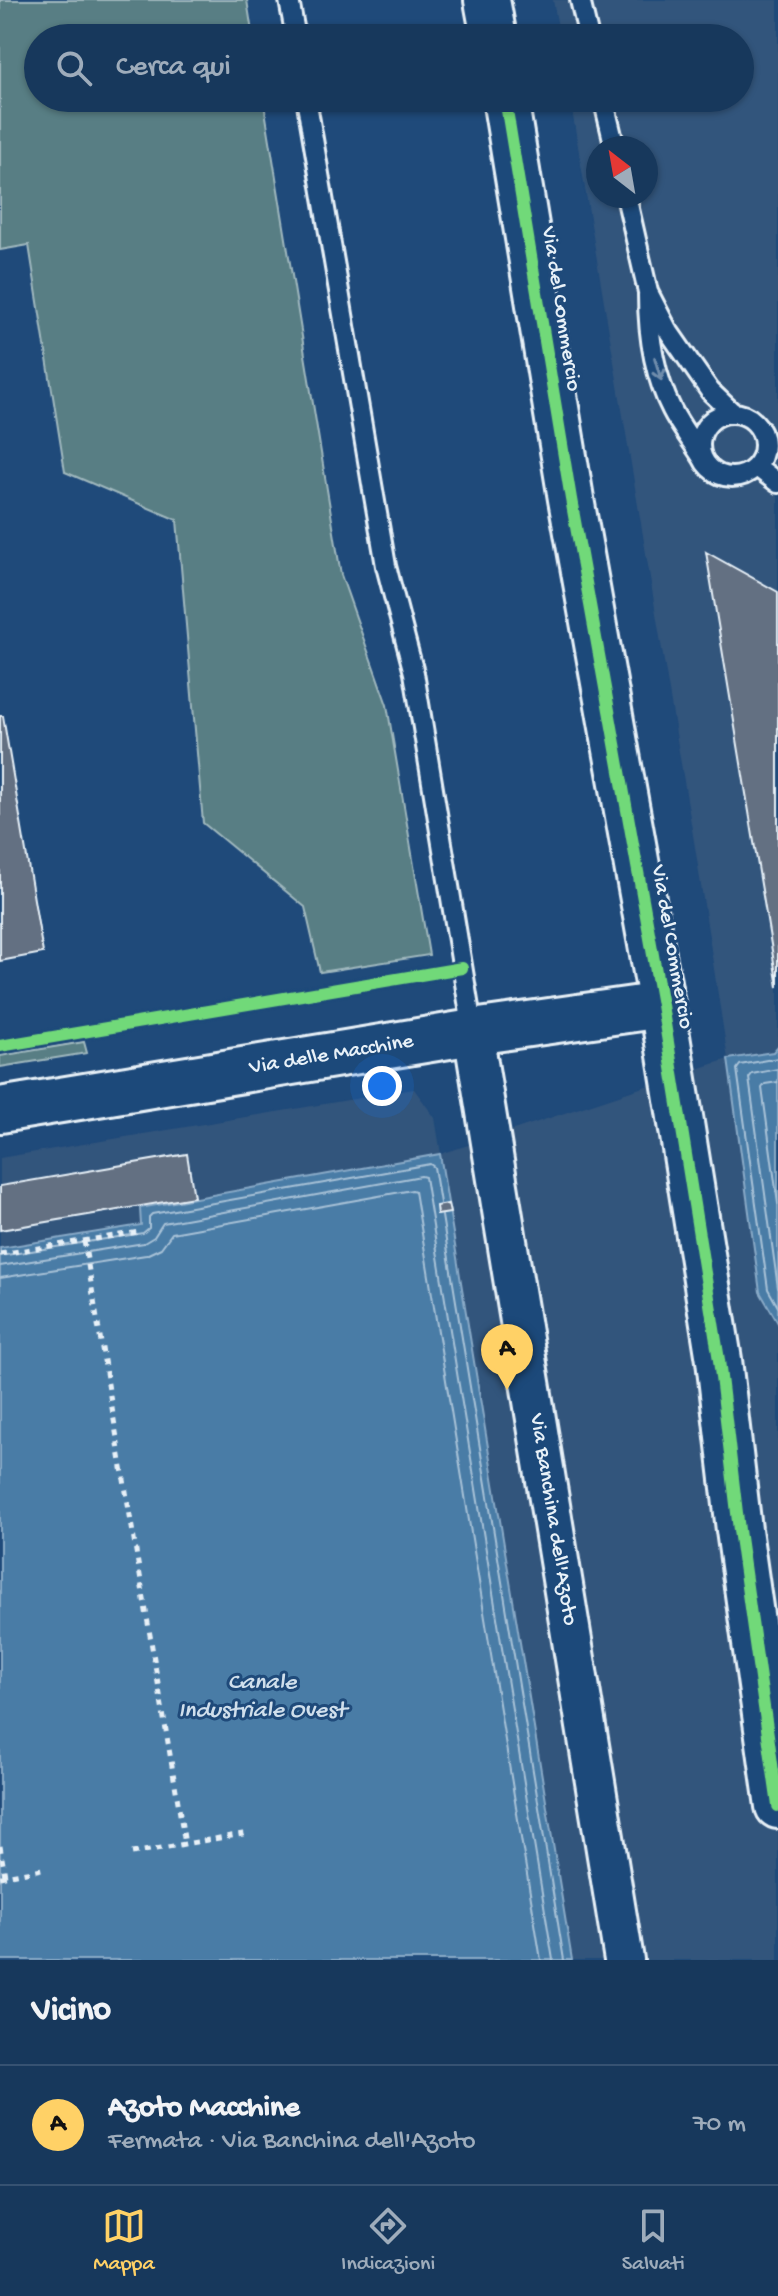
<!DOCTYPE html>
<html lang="it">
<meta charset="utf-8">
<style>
body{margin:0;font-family:"Gochi Hand",sans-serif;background:#244365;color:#f1f3f6}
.compass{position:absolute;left:586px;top:136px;width:72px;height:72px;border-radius:50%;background:#17385c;box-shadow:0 2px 6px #0004;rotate:329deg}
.you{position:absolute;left:382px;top:1086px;width:28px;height:28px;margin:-20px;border:6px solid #fff;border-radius:50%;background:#1a73e8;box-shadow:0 0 0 12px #1a73e833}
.badge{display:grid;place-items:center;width:52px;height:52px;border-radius:50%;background:#ffd166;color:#111;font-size:26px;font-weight:700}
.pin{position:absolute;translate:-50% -66px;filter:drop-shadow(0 2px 4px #0008)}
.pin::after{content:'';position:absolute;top:42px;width:28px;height:24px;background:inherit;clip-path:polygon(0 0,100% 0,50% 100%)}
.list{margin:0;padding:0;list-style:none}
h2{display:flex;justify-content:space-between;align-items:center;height:104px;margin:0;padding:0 32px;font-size:34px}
h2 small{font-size:26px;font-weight:400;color:#9eacbb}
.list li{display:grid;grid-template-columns:52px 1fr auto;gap:24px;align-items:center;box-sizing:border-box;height:120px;padding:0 32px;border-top:2px solid #365272}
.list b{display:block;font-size:30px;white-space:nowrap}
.list p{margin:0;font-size:26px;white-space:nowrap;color:#9eacbb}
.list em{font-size:26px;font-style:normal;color:#9eacbb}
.icon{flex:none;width:44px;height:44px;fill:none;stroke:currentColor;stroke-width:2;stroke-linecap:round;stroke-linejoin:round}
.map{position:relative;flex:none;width:778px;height:1960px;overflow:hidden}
.search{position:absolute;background:#17385c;box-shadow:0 2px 6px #0004;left:24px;right:24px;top:24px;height:88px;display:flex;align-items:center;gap:20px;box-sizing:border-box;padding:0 28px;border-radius:44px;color:#9eacbb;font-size:30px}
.sheet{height:224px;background:#17385c}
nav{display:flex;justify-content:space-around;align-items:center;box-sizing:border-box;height:112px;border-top:2px solid #365272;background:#17385c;font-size:22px;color:#9eacbb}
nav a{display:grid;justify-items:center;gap:4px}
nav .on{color:#ffd166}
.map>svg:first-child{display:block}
.built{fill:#33557c;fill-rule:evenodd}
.green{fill:#587e84;stroke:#a0b8be;stroke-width:2}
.water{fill:#497ba6;stroke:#89aac7;stroke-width:2}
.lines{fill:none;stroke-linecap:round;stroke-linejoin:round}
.shore{stroke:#a8c2d7;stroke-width:2}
.building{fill:#636f82;stroke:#e8f1f8;stroke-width:2}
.lane-casing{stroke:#e8f1f8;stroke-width:24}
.street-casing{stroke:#e8f1f8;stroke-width:44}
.secondary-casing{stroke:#e8f1f8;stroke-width:50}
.path{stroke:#e8f1f8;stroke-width:5;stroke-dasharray:6 6;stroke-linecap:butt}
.lane{stroke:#1f4a7a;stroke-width:18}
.street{stroke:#1f4a7a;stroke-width:38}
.secondary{stroke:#1f4a7a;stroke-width:44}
.cycleway-casing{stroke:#1f4a7a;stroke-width:17}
.cycleway{stroke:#71d979;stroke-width:12}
.oneway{stroke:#6f8dac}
.labels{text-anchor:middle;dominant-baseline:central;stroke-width:6;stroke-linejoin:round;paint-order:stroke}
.street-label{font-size:22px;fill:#e8f1f8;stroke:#1f4a7a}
.water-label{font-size:24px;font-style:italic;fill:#d0dfec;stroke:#1f4a7a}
</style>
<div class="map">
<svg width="778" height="1960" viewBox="0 0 778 1960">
<rect width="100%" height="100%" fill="#1f4a7a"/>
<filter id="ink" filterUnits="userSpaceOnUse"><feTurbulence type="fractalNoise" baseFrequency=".0125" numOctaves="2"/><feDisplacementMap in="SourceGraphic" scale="16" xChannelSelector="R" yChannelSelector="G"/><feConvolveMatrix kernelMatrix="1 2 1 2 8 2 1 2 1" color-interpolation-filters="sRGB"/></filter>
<g filter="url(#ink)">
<path class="built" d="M553,0H778V1046L773,1052L728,1060L760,1292L778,1323V1960H572L440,1154L141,1208L142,1225L0,1248V1158L414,1089L435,1118L441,1154L728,1059L696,853L570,98H740V38H560ZM598,148H646V196H598Z"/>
<path class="green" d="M0,0H247L253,38H38V98H263L341,575L387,705L429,955L320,972L305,907L203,823L177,520L65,472L29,245L0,250Z
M84,1042L87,1053L0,1067V1056Z"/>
<path class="water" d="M778,1046V1323L760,1292L728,1059L773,1052Z
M440,1154L572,1960H0V1248L141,1225L140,1208Z"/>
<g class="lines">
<path class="shore" d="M778,1058L740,1065L737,1069L768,1289L778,1307
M778,1069L752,1074L749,1078L778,1288
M778,1082L765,1084L762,1088L778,1204
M442,1216L564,1960
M0,1256L143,1233L149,1228V1217L152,1214L430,1164L434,1167L440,1203
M0,1266L144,1243L154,1237L163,1223L421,1176L425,1177L553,1960
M0,1278L146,1255L161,1248L172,1233L412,1190L415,1191L541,1960"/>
</g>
<path class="building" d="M706,552L778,592V987Z
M0,716H3L43,953L0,961Z
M187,1154L194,1197L0,1230V1186Z
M448,1204L450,1213L437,1215L436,1206Z"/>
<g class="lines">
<g class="lane-casing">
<path id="lane" d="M289,0L296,38
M580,0L589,38
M306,98L386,566L414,673L473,1032
M603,98L615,148
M626,196L648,292L667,329L694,368L710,391L733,413
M648,295C648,334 654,375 672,410C680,426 692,441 702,457
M700 445a32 32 0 1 1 64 0a32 32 0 1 1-64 0Z
M757,467L778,483"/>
</g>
<g class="street-casing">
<g id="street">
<path id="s1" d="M473,1032L624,1960"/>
</g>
</g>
<g class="secondary-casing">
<g id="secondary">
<path d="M487,0L494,38"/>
<path d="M505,98L571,499L662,1005L719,1360L739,1530L778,1806"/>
<path id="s2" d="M0,1110L473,1032L662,1005"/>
</g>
</g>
<path class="path" d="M84,1241L185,1844
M0,1254L139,1232
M0,1846L5,1876
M132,1853L249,1833
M0,1877L47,1868"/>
<use href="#lane" class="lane"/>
<use href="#street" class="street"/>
<use href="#secondary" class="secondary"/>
<g class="cycleway-casing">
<path id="cycleway" d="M505,98L571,499L662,1005L719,1360L739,1530L778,1806
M0,1046L462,968"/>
</g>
<use href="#cycleway" class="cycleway"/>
</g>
<defs><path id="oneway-shaft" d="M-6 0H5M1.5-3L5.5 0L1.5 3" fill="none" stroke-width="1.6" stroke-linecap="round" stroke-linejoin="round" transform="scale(2)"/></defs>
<use class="oneway" href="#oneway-shaft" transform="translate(658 369) rotate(74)"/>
</g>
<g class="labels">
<g class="street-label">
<text transform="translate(560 309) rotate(81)">Via del Commercio</text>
<text transform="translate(671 947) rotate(80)">Via del Commercio</text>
<text stroke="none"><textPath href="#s2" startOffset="336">Via delle Macchine</textPath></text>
<text stroke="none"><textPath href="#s1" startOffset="494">Via Banchina dell'Azoto</textPath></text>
</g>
<g class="water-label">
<text x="262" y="1683">Canale<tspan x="262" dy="28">Industriale Ovest</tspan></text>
</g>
</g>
</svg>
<svg class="compass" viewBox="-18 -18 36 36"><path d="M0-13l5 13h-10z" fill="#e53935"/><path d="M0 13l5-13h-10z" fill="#9eacbb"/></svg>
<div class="you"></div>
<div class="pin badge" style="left:507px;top:1390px">A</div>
<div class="search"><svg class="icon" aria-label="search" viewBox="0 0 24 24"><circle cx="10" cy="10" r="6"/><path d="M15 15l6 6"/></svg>Cerca qui</div>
</div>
<section class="sheet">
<h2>Vicino<small></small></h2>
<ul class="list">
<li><span class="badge">A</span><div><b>Azoto Macchine</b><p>Fermata · Via Banchina dell'Azoto</p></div><em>70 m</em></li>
</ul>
</section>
<nav>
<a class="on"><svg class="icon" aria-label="map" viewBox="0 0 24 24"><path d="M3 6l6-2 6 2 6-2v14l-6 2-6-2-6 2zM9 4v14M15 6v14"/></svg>Mappa</a>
<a><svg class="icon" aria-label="directions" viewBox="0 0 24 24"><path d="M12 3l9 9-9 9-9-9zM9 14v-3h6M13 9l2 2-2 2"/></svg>Indicazioni</a>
<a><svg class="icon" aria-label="saved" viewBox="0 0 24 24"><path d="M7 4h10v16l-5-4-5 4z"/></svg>Salvati</a>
</nav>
